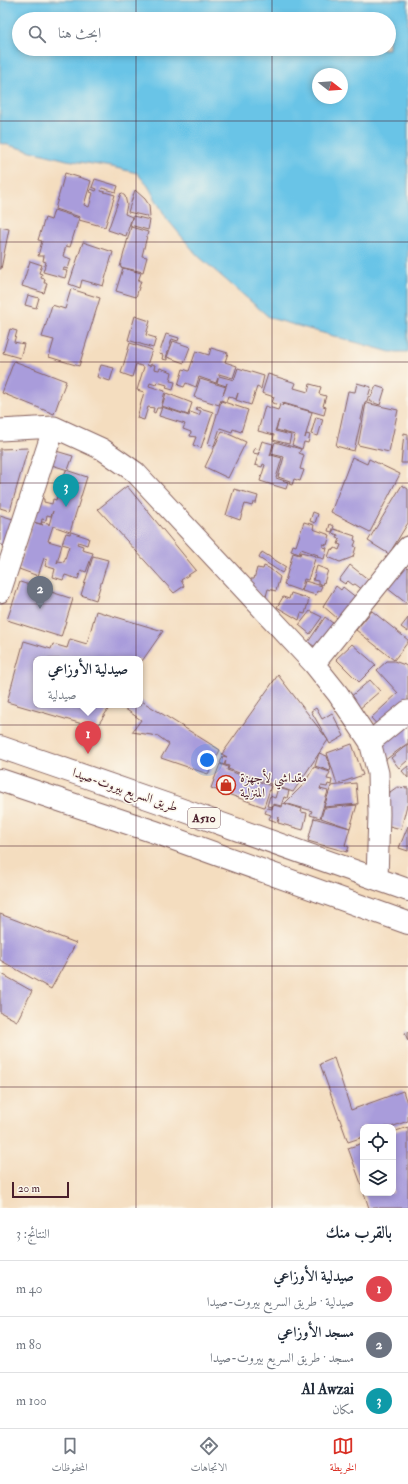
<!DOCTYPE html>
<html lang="ar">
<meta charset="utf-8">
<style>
body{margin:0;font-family:"IM FELL Double Pica",Amiri,serif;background:#f2f2f3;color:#1f2937;direction:rtl}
.controls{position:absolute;right:12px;bottom:12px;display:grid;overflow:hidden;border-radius:8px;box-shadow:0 2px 6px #0003}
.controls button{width:36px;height:36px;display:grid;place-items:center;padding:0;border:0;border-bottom:1px solid #e0e1e3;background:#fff;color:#1f2937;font:20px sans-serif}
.compass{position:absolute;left:312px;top:68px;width:36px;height:36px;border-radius:50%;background:#fff;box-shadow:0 2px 6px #0003;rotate:107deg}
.scale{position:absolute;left:12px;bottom:10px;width:57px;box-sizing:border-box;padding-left:4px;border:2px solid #4a1f2b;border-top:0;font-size:11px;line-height:14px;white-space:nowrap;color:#4a1f2b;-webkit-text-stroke:3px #fbf7ec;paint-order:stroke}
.you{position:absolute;left:207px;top:760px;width:14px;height:14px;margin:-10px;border:3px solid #fff;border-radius:50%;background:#1a73e8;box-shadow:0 0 0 6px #1a73e833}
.badge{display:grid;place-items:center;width:26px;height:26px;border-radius:50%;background:#d93025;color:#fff;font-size:13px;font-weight:700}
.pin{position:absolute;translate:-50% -33px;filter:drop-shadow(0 1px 2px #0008)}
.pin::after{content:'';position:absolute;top:21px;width:14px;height:12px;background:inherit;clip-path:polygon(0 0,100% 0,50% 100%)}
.popup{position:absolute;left:33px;top:656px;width:110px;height:52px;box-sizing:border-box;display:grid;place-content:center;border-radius:8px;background:#fff;filter:drop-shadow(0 1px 3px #0005);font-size:13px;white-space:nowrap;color:#747a83}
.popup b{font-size:15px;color:#1f2937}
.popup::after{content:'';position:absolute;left:50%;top:100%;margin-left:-8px;border:8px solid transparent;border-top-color:#fff}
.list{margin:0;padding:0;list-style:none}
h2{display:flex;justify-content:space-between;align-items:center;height:52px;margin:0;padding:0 16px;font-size:17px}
h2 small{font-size:13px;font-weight:400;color:#747a83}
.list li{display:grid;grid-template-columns:26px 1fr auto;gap:12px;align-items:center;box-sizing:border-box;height:56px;padding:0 16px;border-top:1px solid #e0e1e3}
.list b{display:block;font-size:15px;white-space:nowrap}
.list p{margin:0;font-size:13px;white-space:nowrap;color:#747a83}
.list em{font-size:13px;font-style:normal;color:#747a83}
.icon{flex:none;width:22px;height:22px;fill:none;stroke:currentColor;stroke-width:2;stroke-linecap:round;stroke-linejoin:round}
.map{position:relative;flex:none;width:408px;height:1208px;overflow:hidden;direction:ltr}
.search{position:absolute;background:#fff;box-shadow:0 2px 6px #0003;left:12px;right:12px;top:12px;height:44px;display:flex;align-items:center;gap:10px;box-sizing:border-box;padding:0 14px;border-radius:22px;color:#747a83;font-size:15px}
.sheet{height:220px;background:#fff}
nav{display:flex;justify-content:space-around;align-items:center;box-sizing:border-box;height:56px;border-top:1px solid #e0e1e3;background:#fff;font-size:11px;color:#747a83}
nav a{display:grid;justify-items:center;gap:2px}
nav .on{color:#d93025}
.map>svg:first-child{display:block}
.water{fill:#69c4e7;stroke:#5a7289;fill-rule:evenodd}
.building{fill:#a99cdb}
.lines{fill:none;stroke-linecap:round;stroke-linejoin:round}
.minor-casing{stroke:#86625f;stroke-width:23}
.highway-casing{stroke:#86625f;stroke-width:24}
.minor{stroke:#fff;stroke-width:21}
.highway{stroke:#fff;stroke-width:22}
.grid{fill:none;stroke:#4a1f2b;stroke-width:1;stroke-opacity:0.55}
.labels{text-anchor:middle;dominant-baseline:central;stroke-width:3;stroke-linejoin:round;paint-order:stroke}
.shield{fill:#fbf7ec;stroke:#7f6065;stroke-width:1}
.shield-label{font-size:12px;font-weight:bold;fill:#4a1f2b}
.poi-label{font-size:13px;fill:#4a1f2b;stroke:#fbf7ec;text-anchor:start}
.street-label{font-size:13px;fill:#4a1f2b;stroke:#fbf7ec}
</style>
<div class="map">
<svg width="408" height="1208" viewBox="0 0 408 1208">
<rect width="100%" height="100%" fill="#fbf7ec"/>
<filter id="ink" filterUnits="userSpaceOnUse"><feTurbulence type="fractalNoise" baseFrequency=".025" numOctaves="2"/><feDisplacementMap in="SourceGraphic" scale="8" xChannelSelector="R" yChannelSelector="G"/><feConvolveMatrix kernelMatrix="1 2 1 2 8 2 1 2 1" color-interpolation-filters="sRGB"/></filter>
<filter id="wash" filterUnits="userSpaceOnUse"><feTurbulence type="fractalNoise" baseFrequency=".012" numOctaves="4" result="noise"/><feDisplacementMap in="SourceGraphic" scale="16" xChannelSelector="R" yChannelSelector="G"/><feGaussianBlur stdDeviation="0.9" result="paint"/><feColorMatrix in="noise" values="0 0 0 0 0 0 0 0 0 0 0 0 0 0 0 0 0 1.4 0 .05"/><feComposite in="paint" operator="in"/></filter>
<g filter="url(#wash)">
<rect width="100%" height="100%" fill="#f4ddbf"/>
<path class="water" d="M0,0H408V352H390L270,318L197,255L167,219L148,186L137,173L112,167L67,160L0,143ZM19,19H389V49H19ZM318,74H342V98H318Z"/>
<g id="blocks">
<path class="building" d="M65,173L91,181L84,205L89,207L93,193L90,192L91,189L96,191L97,189L92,187L95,179L118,186L116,192L102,188L101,191L115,195L105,227L79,220L80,217L55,209Z
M135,190L145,199L149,205L150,217L128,212Z
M121,193L125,196L127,205L125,214L132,217L126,236L108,230Z
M54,210L79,218L70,247L66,246L63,256L71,259L68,269L64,268L63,270L67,271L65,278L43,272L46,262L43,261L44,256H38L42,241L38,240L45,218L51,220Z
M133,216L150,220L148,230L130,225Z
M0,227L9,229L1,269H0Z
M131,227L148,232L142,256L147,257L143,272L120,267Z
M83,242L113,252L103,286L82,280L80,288L69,284Z
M30,261L42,265L39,273L42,274L41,278L45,279L44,283H47L44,293L22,286Z
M123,268L141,273L138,281H141L136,297L116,291Z
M71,289L100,298L79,366L49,357L54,340L42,337L52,305L65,309Z
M28,295L39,298L36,308L25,305Z
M135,316L150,321L146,335L156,338L153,348L128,340Z
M10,329L17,331L14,342L24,344L20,358L3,353Z
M166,334L179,338L178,341L172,339L166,358H167V360L162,359L163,355L159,354Z
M173,341L190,347L184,363L167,357Z
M130,343L152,350L147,365L150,366L151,364L155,365L154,369L159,370L160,368L172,372L170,381L175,382L173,390L166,388L167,385L157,382L156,385L150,383L149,386L165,391L161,408H157L155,413L153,412L154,408L148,407L144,420L137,418L144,392L137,390L144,367L136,364L132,377L121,373Z
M211,348L228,353L225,362L237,366L233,378L219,374V376L234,380L238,368L264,376L261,389L257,387L251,405L236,400L238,393L236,399L228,396L226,402L221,400L219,405L194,397L200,379L226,387L223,395L227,383L226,386L217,383L218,378L216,383L199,377L196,387L186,383L184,387L178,385L183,369L189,371L196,351L209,355Z
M14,361L66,381L54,414L2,393Z
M101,365L114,368L110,381L97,377Z
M268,374L296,383L294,388L308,392L310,384L321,387L319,394L326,396L323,406L326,407L324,415L283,403L282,406L283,404L312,412L305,438L306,434L310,435L308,443L304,442L302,449L292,445L295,435L276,430L279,420L275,431L291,435L289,444L273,440L274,435L258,431L265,406L278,410L280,405L272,403L274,397L262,393Z
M357,383L371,387L367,401L365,402L354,451L336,446L348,391L355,392Z
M376,386L385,389L380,405L369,401Z
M166,393L192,403L188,415L162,406Z
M221,401L248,410L241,432L233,429L232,432L220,428L214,446L208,444Z
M366,403L398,410L389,452L358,445Z
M162,407L189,416L190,412L199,415L201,411L196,409L197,407L213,412L201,448L193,445L196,437L190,436L191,432L183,429L185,424L159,416Z
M316,417L323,419L318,436L311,434Z
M222,431L246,442L228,478L205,467Z
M404,433L408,434V463H401Z
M262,441L273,444L270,456L271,455L282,458L276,478L288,482L286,489L260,481L265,465L263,464L262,467L255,465L259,452L258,454L253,453L255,448L259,450Z
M275,442L301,449L299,453L304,455L300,469L304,470L300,481L294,479L292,485L289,484L290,481L278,477L284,457L271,454Z
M28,448L10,511L0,508V449Z
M56,451L73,456L68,470L45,463Z
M352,457L367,464L369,459L400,474L370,532L331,512Z
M66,470L87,477L70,532L53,526L48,541L62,545L57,563L58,561L64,562L69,546L62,544L66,533L70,534L71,532L89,538L87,545L78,542L77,544L83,546L82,550L93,553L86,572L81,570L78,579L65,575L63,580L53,577L55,569L45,566L47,559L44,558L38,576L19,569L33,522L43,525L41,524L42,522L48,523L49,525L53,511L51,516L47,515L46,520L42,519L41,524L33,522L40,498L44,499V502L52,504L53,499L56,500Z
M402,485L408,489V523L389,554L368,541Z
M127,486L196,570L181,580L184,586L174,593L98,509Z
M234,489L258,496L256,503H253L252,506L245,504L240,520L226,515Z
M313,512L318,514L315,523L310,521Z
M0,515L13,519L4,546L0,544Z
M304,522L314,525L313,529L330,535L327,545L323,544V547L327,548L324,559L317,557L318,555L301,549L299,554L291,551L293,545L296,546Z
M330,524L334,526L332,532L328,531Z
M334,529L355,536L354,540L356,541L354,546L356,547L353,557L340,562L328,557L331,549L334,550L335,548L339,550L341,545L338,544L340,539L337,538L338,535L332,533Z
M262,552L286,567L282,573L259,558Z
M301,552L316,556L308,580L304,579L301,591L284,585L293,553L300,555Z
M93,556L108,560L96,600L81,595Z
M350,565L374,584L367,593L355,584L353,585L348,581L345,584L339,580Z
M264,566L269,568L280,577L276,591L268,589L265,600L249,584L251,579H254L257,568L263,569Z
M317,566L328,570L324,583L323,582L322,585L318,583V581L313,580Z
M406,566L408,568V601L406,603L387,588Z
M305,581L322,586L319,592L317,591L316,595L302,591Z
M20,582L73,599L61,637L7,620Z
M336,586L341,590L343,587L362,602L344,624L323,606Z
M291,593L309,599L305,614L301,613L299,620L277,607L283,597L289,599Z
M96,611L163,631L140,664V659H36V705H111L96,728L7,702L24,641L51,649L53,644L67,648L70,639L87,644Z
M310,611L322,617L310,634L299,625Z
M372,611L408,640V642L394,660L356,630Z
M325,617L339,628L321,651L308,642Z
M408,618V632L401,627Z
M352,644L376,665L359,682L336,659Z
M387,661H394L405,665L408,668V707L382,730L371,718L398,693L377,670Z
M278,675L328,740L293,792L228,769L229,766L225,765L226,760L224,765L220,763L223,756L227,757L222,754Z
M370,680L380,691L358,710L348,699Z
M140,700L220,750L208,774L161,758L169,744L158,736L132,732L141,720L121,706L122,705H140Z
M316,708L322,719L332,713L344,736L330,744L311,711Z
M408,721V743L384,761L373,748Z
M352,744L363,775L337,784L327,753Z
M408,744V760L399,768L391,758Z
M319,753L327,756L331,768L330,771L315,766Z
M220,764L228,767L227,770L271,786L264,807L211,788Z
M408,766V778L402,771Z
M314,767L330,772L327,779L332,780L331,785L328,784L327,787L321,786L320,789L328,791L320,818L310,815L312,811L285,803L304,784Z
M356,783L358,804L324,807L331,786Z
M397,787L408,788V805H407L401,829L382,824L390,792Z
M278,788L289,791L287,798L284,797L281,806L273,804L272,807L267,806L270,796L275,798Z
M283,803L302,809L301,812L307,813L303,830L278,823L279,817L277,822L269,819L271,815L265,813L267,808L272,809L273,805L282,807Z
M357,805L350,828L321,818L324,808Z
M314,818L350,828L345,845L349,847L347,852L308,841Z
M408,826V851L399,848Z
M0,914L76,943L51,989L0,960Z
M0,973L32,991L17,1021L0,1012Z
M408,1032V1041L405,1033Z
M334,1058L351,1110L403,1091L408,1106V1121L391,1127H363V1137L348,1142L320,1064Z
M408,1127V1208H369L364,1193H393V1132Z
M363,1143V1189L348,1148Z"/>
</g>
</g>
<g filter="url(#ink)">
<use href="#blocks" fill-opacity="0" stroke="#86625f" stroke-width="1"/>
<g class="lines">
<g class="minor-casing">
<path id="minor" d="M0,430L54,427L102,449L135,472L314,664L338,694L370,742L378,773L379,814L377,879
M0,592L54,427
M314,664L408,547
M370,742L408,711"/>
</g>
<g class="highway-casing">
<path id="highway" d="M0,747L171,806L408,890
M0,780L155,832L408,923"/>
</g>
<use href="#minor" class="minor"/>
<use href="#highway" class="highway"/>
</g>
</g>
<path class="grid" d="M136,0V19M272,0V19M136,49V1208M272,49V1208M0,121H408M0,242H408M0,362H408M0,483H408M0,604H408M0,725H408M0,846H408M0,966H408M0,1087H408"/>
<defs>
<g id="shop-ring" transform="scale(1)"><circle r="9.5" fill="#fbf7ec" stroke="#c8321e" stroke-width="1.5"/><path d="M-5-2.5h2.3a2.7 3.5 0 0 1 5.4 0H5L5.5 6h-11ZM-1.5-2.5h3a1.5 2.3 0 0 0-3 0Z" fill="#c8321e"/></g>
</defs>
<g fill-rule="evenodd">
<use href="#shop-ring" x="226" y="785"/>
</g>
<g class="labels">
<rect class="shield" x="188" y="808" width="32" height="20" rx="3"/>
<g class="shield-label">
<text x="204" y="818">A510</text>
</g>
<g class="poi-label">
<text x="240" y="778">مقداشي لأجهزة<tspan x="240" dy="15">المنزلية</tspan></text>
</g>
<g class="street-label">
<text transform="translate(125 790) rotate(19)">طريق السريع بيروت-صيدا</text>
</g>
</g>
</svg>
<div class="controls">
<button><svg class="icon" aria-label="locate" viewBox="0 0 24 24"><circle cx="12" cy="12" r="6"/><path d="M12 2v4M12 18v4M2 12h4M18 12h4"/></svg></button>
<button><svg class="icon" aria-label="layers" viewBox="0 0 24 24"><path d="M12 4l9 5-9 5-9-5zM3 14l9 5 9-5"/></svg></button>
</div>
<svg class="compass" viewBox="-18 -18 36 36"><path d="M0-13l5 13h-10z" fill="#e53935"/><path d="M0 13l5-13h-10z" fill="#747a83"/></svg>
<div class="scale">20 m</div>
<div class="you"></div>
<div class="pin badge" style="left:88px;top:754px;background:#e0444e">1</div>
<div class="popup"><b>صيدلية الأوزاعي</b>صيدلية</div>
<div class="pin badge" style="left:40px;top:609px;background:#6b7280">2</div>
<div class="pin badge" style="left:66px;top:507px;background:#0f9aa8">3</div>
<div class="search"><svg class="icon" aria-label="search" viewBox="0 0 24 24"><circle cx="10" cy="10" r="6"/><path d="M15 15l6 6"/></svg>ابحث هنا</div>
</div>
<section class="sheet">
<h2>بالقرب منك<small>النتائج: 3</small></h2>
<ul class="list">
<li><span class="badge" style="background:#e0444e">1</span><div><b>صيدلية الأوزاعي</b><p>صيدلية · طريق السريع بيروت-صيدا</p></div><em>40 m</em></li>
<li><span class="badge" style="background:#6b7280">2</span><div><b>مسجد الأوزاعي</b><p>مسجد · طريق السريع بيروت-صيدا</p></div><em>80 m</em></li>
<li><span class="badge" style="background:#0f9aa8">3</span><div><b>Al Awzai</b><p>مكان</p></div><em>100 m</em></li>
</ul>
</section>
<nav>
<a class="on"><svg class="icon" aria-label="map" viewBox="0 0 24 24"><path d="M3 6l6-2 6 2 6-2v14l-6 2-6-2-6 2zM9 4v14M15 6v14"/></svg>الخريطة</a>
<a><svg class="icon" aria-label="directions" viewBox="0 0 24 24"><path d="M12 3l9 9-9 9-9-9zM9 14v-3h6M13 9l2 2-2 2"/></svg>الاتجاهات</a>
<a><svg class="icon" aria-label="saved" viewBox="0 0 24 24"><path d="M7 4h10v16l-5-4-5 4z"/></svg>المحفوظات</a>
</nav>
